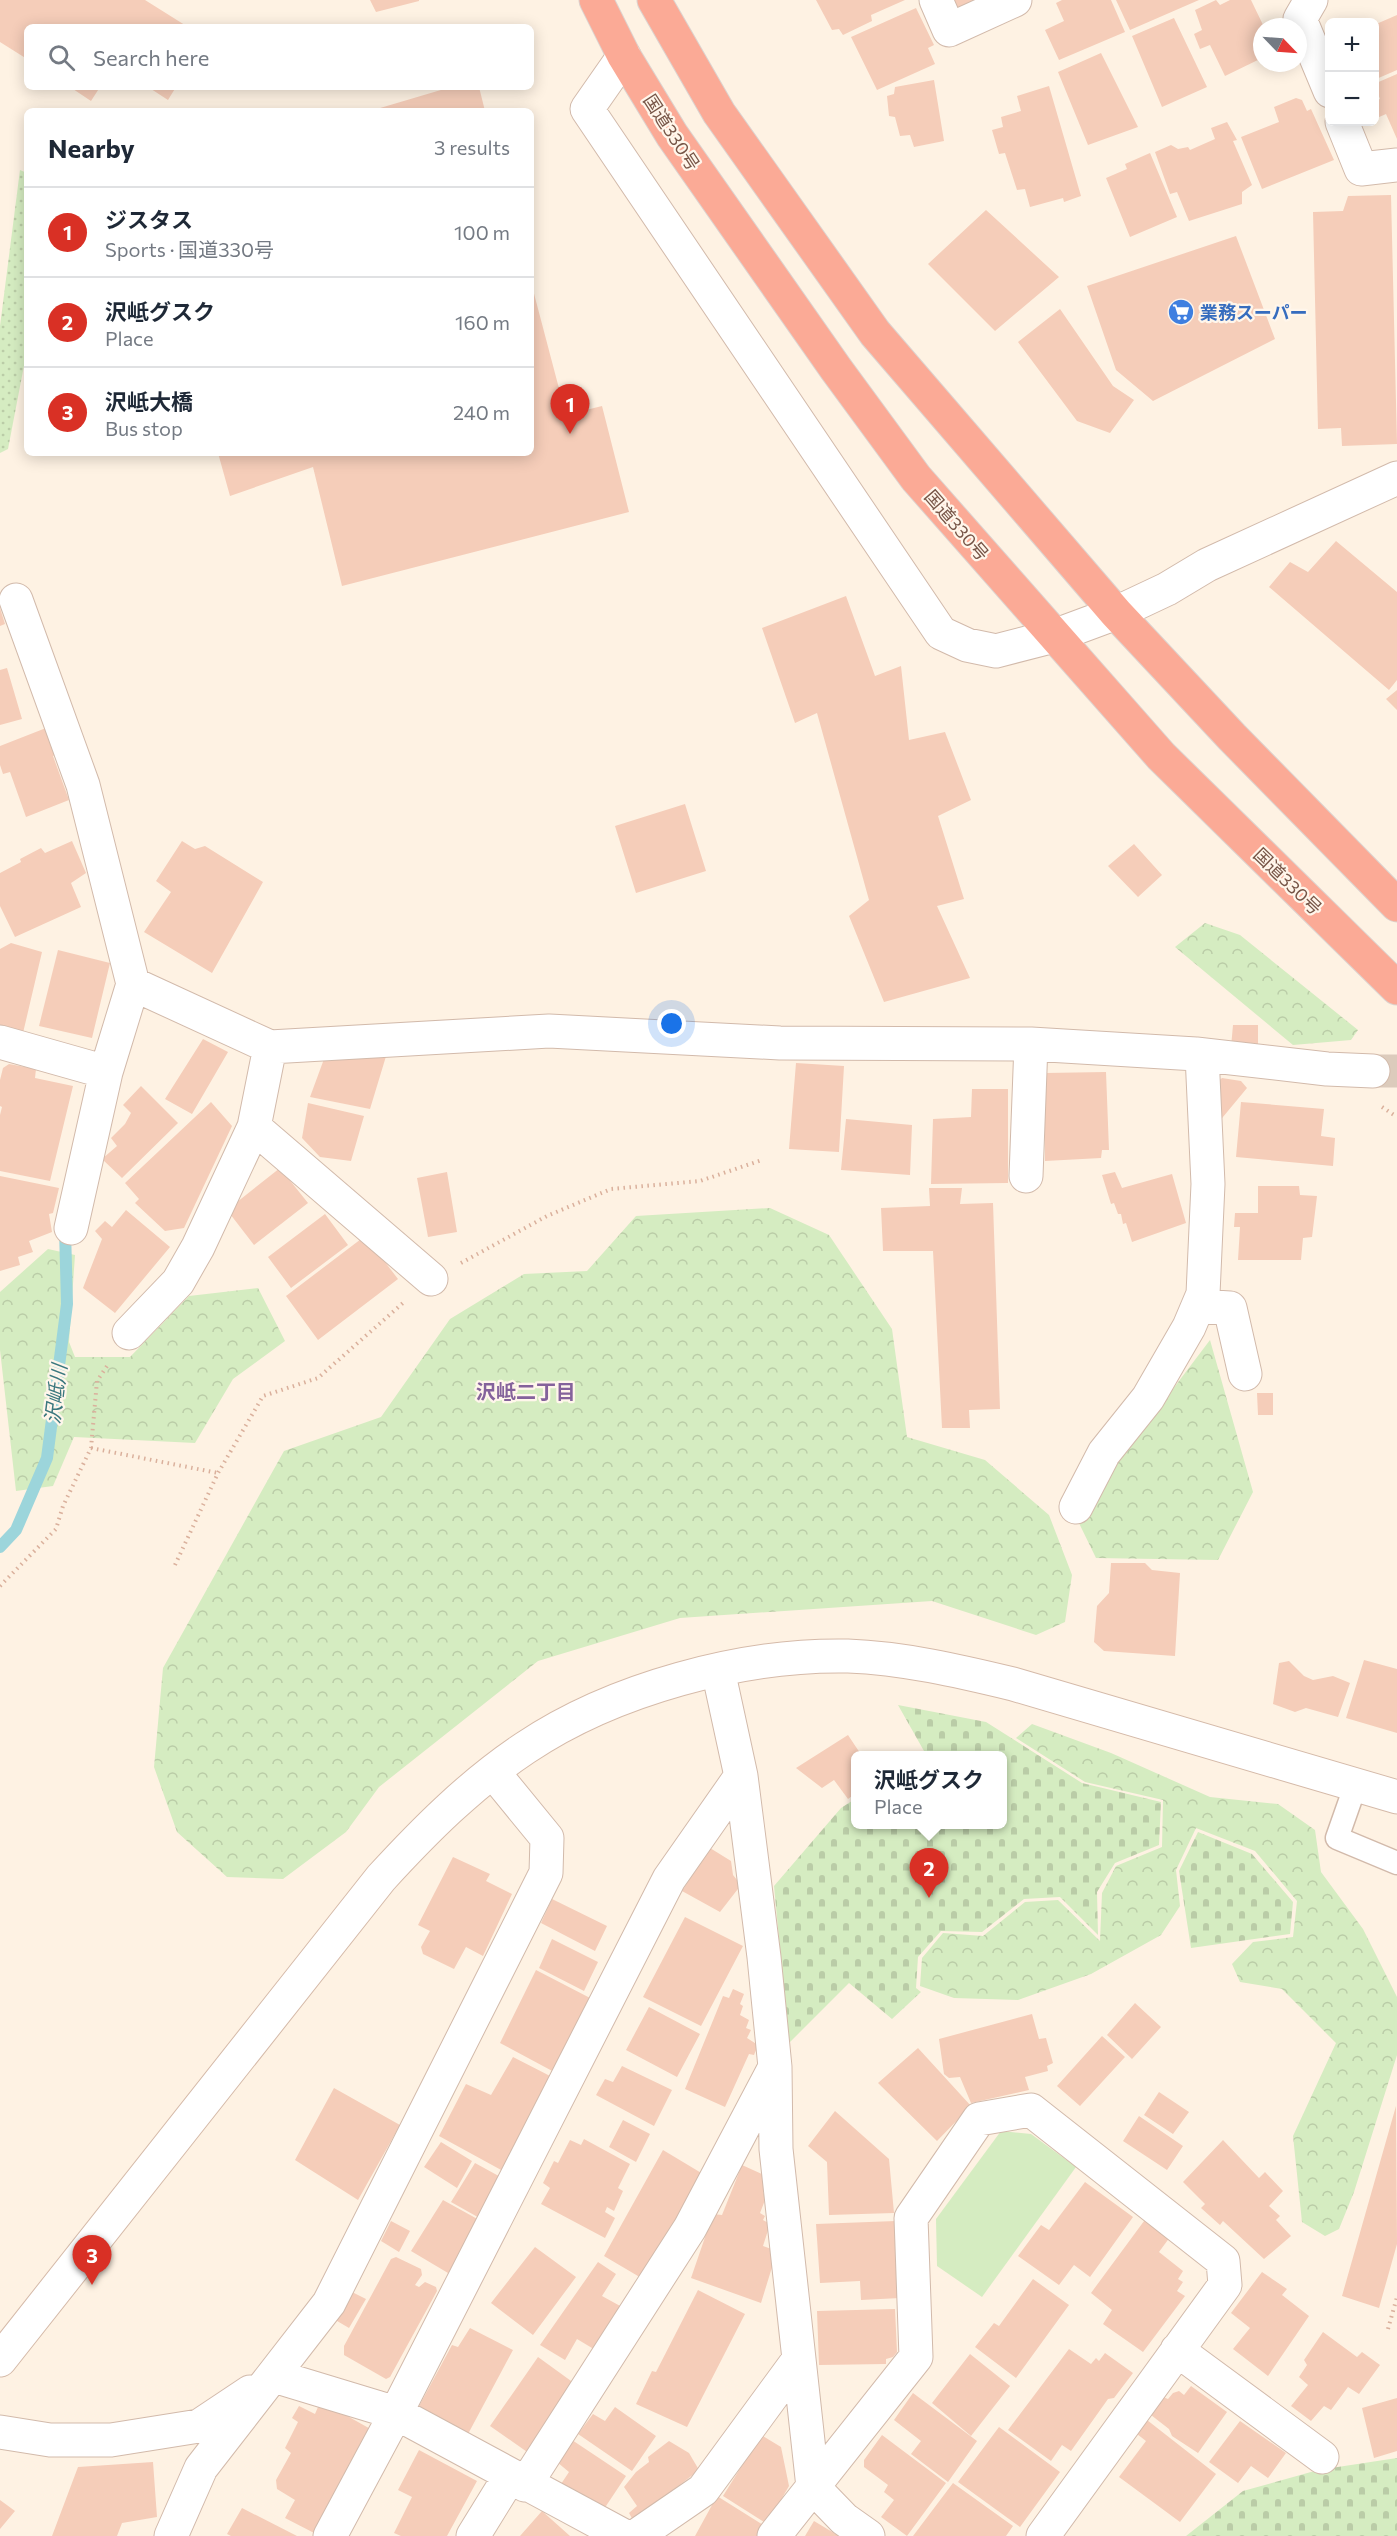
<!DOCTYPE html>
<meta charset="utf-8">
<style>
body{margin:0;font-family:Commissioner,"Noto Sans JP",sans-serif;background:#f2f2f3;color:#1f2937}
.controls{position:absolute;right:18px;top:18px;display:grid;overflow:hidden;border-radius:9px;box-shadow:0 3px 15px #0003}
.controls button{width:54px;height:54px;display:grid;place-items:center;padding:0;border:0;border-bottom:2px solid #e0e1e3;background:#fff;color:#1f2937;font:30px sans-serif}
.compass{position:absolute;left:1253px;top:18px;width:54px;height:54px;border-radius:50%;background:#fff;box-shadow:0 3px 15px #0003;rotate:115deg}
.you{position:absolute;left:672px;top:1024px;width:21px;height:21px;margin:-15px;border:4px solid #fff;border-radius:50%;background:#1a73e8;box-shadow:0 0 0 9px #1a73e833}
.badge{display:grid;place-items:center;width:39px;height:39px;border-radius:50%;background:#d93025;color:#fff;font-size:20px;font-weight:700}
.pin{position:absolute;translate:-50% -50px;filter:drop-shadow(0 2px 3px #0008)}
.pin::after{content:'';position:absolute;top:32px;width:21px;height:18px;background:inherit;clip-path:polygon(0 0,100% 0,50% 100%)}
.popup{position:absolute;left:851px;top:1751px;width:156px;height:78px;box-sizing:border-box;display:grid;place-content:center;border-radius:9px;background:#fff;filter:drop-shadow(0 2px 4px #0005);font-size:20px;white-space:nowrap;color:#747a83}
.popup b{font-size:22px;color:#1f2937}
.popup::after{content:'';position:absolute;left:50%;top:100%;margin-left:-12px;border:12px solid transparent;border-top-color:#fff}
.list{margin:0;padding:0;list-style:none}
h2{display:flex;justify-content:space-between;align-items:center;height:78px;margin:0;padding:0 24px;font-size:26px}
h2 small{font-size:20px;font-weight:400;color:#747a83}
.list li{display:grid;grid-template-columns:39px 1fr auto;gap:18px;align-items:center;box-sizing:border-box;height:90px;padding:0 24px;border-top:2px solid #e0e1e3}
.list b{display:block;font-size:22px;white-space:nowrap}
.list p{margin:0;font-size:20px;white-space:nowrap;color:#747a83}
.list em{font-size:20px;font-style:normal;color:#747a83}
.icon{flex:none;width:33px;height:33px;fill:none;stroke:currentColor;stroke-width:2;stroke-linecap:round;stroke-linejoin:round}
.map{position:relative;flex:none;width:1397px;height:2536px;overflow:hidden}
.search{position:absolute;background:#fff;box-shadow:0 3px 15px #0003;left:24px;top:24px;width:510px;height:66px;display:flex;align-items:center;gap:15px;box-sizing:border-box;padding:0 21px;border-radius:9px;color:#747a83;font-size:22px}
.panel{position:absolute;background:#fff;box-shadow:0 3px 15px #0003;left:24px;top:108px;width:510px;height:348px;border-radius:9px}
.map>svg:first-child{display:block}
.grass{fill:url(#grass-dots)}
.forest{fill:url(#forest-crowns)}
.cemetery{fill:url(#cemetery-stones)}
.park{fill:#d5ecc1}
.lines{fill:none;stroke-linecap:round;stroke-linejoin:round}
.stream{stroke:#9cd5db;stroke-width:12}
.building{fill:#f5cdb9}
.street-tunnel{stroke:#dccbbc;stroke-width:33;stroke-dasharray:33 16;stroke-linecap:butt}
.lane-casing{stroke:#d2baab;stroke-width:25}
.street-casing{stroke:#d2baab;stroke-width:35}
.secondary-casing{stroke:#d5baa9;stroke-width:35}
.highway-casing{stroke:#dcd3cf;stroke-width:35}
.path{stroke:#dab09c;stroke-width:4;stroke-dasharray:1.5 4.5;stroke-linecap:butt}
.lane{stroke:#fff;stroke-width:22}
.street{stroke:#fff;stroke-width:33}
.secondary{stroke:#fff;stroke-width:33}
.highway{stroke:#fbaa96;stroke-width:33}
.labels{text-anchor:middle;dominant-baseline:central;stroke-width:4.5;stroke-linejoin:round;paint-order:stroke}
.street-label{font-size:18px;fill:#775547;stroke:#fff6eb}
.shop-label{font-size:18px;font-weight:bold;fill:#366cbe;stroke:#fff6eb;text-anchor:start}
.neighbourhood-label{font-size:20px;font-weight:bold;fill:#84629b;stroke:#fff6eb}
.water-label{font-size:20px;font-style:italic;fill:#3a777e;stroke:#fff6eb}
</style>
<div class="map">
<svg width="1397" height="2536" viewBox="0 0 1397 2536">
<defs>
<pattern id="grass-dots" width="8" height="8" patternUnits="userSpaceOnUse" patternTransform="scale(1.5)"><rect width="8" height="8" fill="#d5ecc1"/><path d="M2 2h.1M6 6h.1" fill="none" stroke="#bacca7" stroke-width="1.8" stroke-linecap="round"/></pattern>
<pattern id="forest-crowns" width="20" height="18" patternUnits="userSpaceOnUse" patternTransform="scale(1.5)"><rect width="20" height="18" fill="#d5ecc1"/><path d="M2 6a3 3 0 1 1 6 0M12 15a3 3 0 1 1 6 0" fill="none" stroke="#bacca7"/></pattern>
<pattern id="cemetery-stones" width="16" height="16" patternUnits="userSpaceOnUse" patternTransform="scale(1.5)"><rect width="16" height="16" fill="#d5ecc1"/><path d="M2 7V4a2 2 0 0 1 4 0v3zM10 15v-3a2 2 0 0 1 4 0v3z" fill="#bacca7"/></pattern>
</defs>
<rect width="100%" height="100%" fill="#fef2e3"/>
<path class="grass" d="M20,170L27,173V350L8,449L0,453V326Z"/>
<path class="forest" d="M1205,923L1240,935L1358,1030L1351,1040L1293,1045L1175,947Z
M770,1208L829,1235L892,1329L907,1437L985,1460L1049,1515L1072,1575L1065,1622L1036,1635L932,1601L680,1618L538,1661L379,1787L346,1832L283,1879L227,1877L177,1832L154,1767L163,1668L284,1451L381,1417L450,1319L524,1274L587,1271L636,1216Z
M48,1249L75,1255L69,1342L75,1357H130L189,1296L258,1288L285,1341L233,1379L195,1443L74,1437L53,1486L16,1491L0,1350V1292Z
M1210,1340L1253,1492L1218,1560L1096,1558L1076,1517Z
M1032,1724L1111,1753L1210,1797L1278,1804L1315,1830L1321,1872L1363,1929L1397,1997V2055L1354,2192L1339,2229L1325,2236L1302,2222L1293,2136L1336,2043L1282,1989L1240,1982L1232,1964L1253,1942L1293,1937L1297,1901L1255,1851L1196,1828L1176,1870L1180,1906L1161,1935L1091,1974L1018,2000L954,1998L920,1986L922,1958L943,1933L983,1936L1025,1902L1058,1900L1100,1941L1102,1893L1116,1866L1162,1847L1163,1800L1085,1782L1016,1738Z"/>
<path class="cemetery" d="M898,1705L986,1722L1082,1783L1161,1802L1159,1845L1115,1863L1097,1892L1098,1935L1060,1897L1024,1899L982,1932L941,1931L918,1957L916,1988L921,1992L892,2019L849,1983L789,2043L774,1886L841,1808L855,1799L856,1824H1002V1756L918,1755L924,1751Z
M1198,1832L1252,1854L1293,1902L1290,1934L1191,1948L1179,1871Z
M1397,2458V2536H1186L1243,2491L1318,2470Z"/>
<path class="park" d="M1001,2131L1031,2134L1076,2167L982,2297L937,2266L936,2219Z"/>
<g class="lines">
<path class="stream" d="M0,1547L16,1530L47,1458L67,1304L65,1229"/>
</g>
<path class="building" d="M0,0H145L188,27H27V59L0,42Z
M370,0H419V1L376,12Z
M816,0H905L871,15L872,21L843,35L839,29L832,30Z
M953,0H976L957,8Z
M1062,0H1111L1125,32L1059,60L1045,30L1064,21L1056,3Z
M1116,0H1199L1130,30Z
M1216,0L1220,5L1230,0H1251L1264,27L1262,58L1225,76L1210,45L1200,49L1194,34L1202,30L1195,10Z
M916,8L934,45L928,48L935,64L877,90L851,37Z
M1397,15V70L1374,80V25Z
M1174,18L1207,87L1162,107L1132,36Z
M1101,53L1138,127L1088,145L1058,72Z
M1397,74V139L1386,114L1377,118L1374,112V101L1380,99L1374,84Z
M934,80L944,141L914,147L910,135L900,136L895,117L889,116L887,96L894,94L895,87Z
M1049,86L1081,196L1064,202L1063,198L1030,207L1025,189L1017,190L1005,153L999,154L992,130L1003,127L1001,117L1021,111L1017,96Z
M70,87H100L91,101Z
M148,87H176L168,100Z
M451,87H479L485,111H370Z
M1296,98L1302,100L1307,111L1311,109L1334,160L1262,189L1241,137L1279,122L1274,107Z
M1227,122L1237,140L1233,141L1252,185L1242,192V204L1189,221L1177,192L1170,194L1155,152L1171,145L1178,149L1188,147L1190,150L1215,139L1211,128Z
M1150,153L1177,217L1130,237L1106,178L1127,169L1125,164Z
M1391,195L1397,444L1342,446L1341,428L1318,429L1313,212L1343,211L1348,196Z
M986,210L1059,277L995,331L928,264Z
M1236,236L1275,339L1153,401L1116,370L1087,286Z
M532,286L566,415L602,406L629,512L342,586L313,467L230,496L218,453H531Z
M1060,309L1113,386L1134,400L1110,433L1077,421L1018,342Z
M1336,541L1397,592V680L1389,690L1269,587L1290,562L1308,572Z
M846,596L875,676L901,666L909,740L945,732L971,800L938,816L964,899L937,906L970,978L884,1002L849,916L869,900L817,713L795,723L762,628Z
M0,608L5,624L0,626Z
M7,668L22,719L0,725V670Z
M1397,690V710L1386,699Z
M46,728L58,753L53,756L69,800L26,817L10,772L3,774L0,765V746Z
M685,804L706,871L636,893L615,826Z
M72,841L86,873L71,883L81,907L15,937L0,906V873L21,862L20,859L41,848L45,853Z
M182,841L195,849L205,846L263,882L212,973L144,932L171,892L156,881Z
M1134,844L1162,875L1138,897L1108,866Z
M11,943L42,952L23,1033L0,1027V949Z
M58,950L110,963L92,1038L39,1026Z
M1233,1025H1258V1047H1231Z
M203,1039L228,1052L192,1114L165,1099Z
M387,1053L370,1109L310,1097L324,1059Z
M796,1063L844,1066L839,1152L789,1149Z
M9,1064L36,1069L35,1078L73,1086L50,1181L0,1171V1115L2,1107L0,1106V1080L3,1068Z
M1106,1072L1109,1150H1102L1101,1158L1045,1161V1073Z
M1222,1078L1241,1081L1247,1088L1218,1123L1214,1085Z
M141,1086L178,1123L122,1178L102,1159L117,1146L111,1138L125,1124L131,1113L123,1105Z
M972,1089H1008V1183L931,1184L933,1119L971,1117Z
M211,1102L232,1126L184,1228L165,1231L135,1203L139,1199L125,1183Z
M1241,1102L1324,1109L1321,1136L1335,1138L1333,1166L1236,1157Z
M308,1103L364,1116L351,1161L320,1157L302,1138Z
M846,1119L912,1125L910,1175L841,1170Z
M280,1168L308,1203L254,1245L227,1210Z
M447,1172L457,1232L428,1237L417,1178Z
M1115,1172L1122,1188L1172,1174L1186,1223L1132,1242L1126,1223L1123,1224L1121,1214H1118L1114,1203L1111,1204L1102,1175Z
M0,1176L59,1188L53,1213L49,1214L52,1232L29,1241L33,1252L18,1257L20,1265L0,1271Z
M1258,1186H1299L1300,1195L1317,1196L1312,1237L1303,1238L1301,1260H1238L1240,1227H1234L1235,1213H1258Z
M929,1188H962L960,1204L993,1203L1000,1409L969,1410L970,1428H942L933,1251H883L881,1208L930,1206Z
M126,1210L170,1247L115,1313L83,1288L102,1239L95,1231L105,1221L112,1227Z
M325,1214L348,1245L291,1288L268,1257Z
M365,1236L398,1279L318,1340L286,1296Z
M1257,1393H1273V1415H1258Z
M1111,1563H1145L1152,1570L1180,1573L1175,1656L1104,1651L1094,1642L1097,1606L1109,1593Z
M1364,1660L1397,1669V1733L1346,1718Z
M1289,1661L1304,1676L1313,1680L1333,1676L1350,1683L1338,1717L1306,1708L1295,1712L1273,1704L1279,1663Z
M848,1735L862,1756H856V1793L848,1799L834,1780L822,1788L796,1768Z
M710,1848L731,1861L733,1875L741,1885L720,1912L682,1891Z
M453,1857L490,1874L486,1881L512,1894L483,1956L466,1947L454,1969L423,1954L421,1947L430,1931L418,1925Z
M552,1899L607,1926L595,1951L541,1923Z
M685,1917L743,1946L701,2026L643,1997Z
M552,1939L598,1962L584,1991L539,1968Z
M536,1970L592,1999L556,2073L500,2043Z
M733,1989L744,1994L740,2004L743,2006L740,2015L749,2020L746,2028L751,2030L747,2038L758,2045L754,2055L749,2054L725,2107L685,2089L723,1996L729,1998Z
M1135,2003L1161,2027L1132,2059L1107,2035Z
M649,2007L700,2034L677,2077L626,2050Z
M1032,2014L1039,2039L1046,2038L1053,2063L1047,2066L1048,2071L1025,2077L1029,2090L971,2103L960,2077L949,2078L944,2074L939,2039Z
M1102,2036L1125,2057L1080,2106L1057,2086Z
M918,2048L971,2106L937,2141L878,2083Z
M513,2057L552,2077L503,2171L439,2136L466,2084L491,2095Z
M622,2066L672,2090L654,2126L596,2095L605,2079L613,2082Z
M334,2088L400,2125L358,2200L295,2160Z
M1159,2092L1189,2112L1173,2134L1144,2115Z
M1396,2106L1397,2244L1379,2308L1342,2296Z
M835,2111L889,2159L894,2213L829,2215L827,2162L808,2146Z
M1139,2116L1183,2146L1167,2170L1123,2141Z
M623,2120L650,2134L636,2162L609,2147Z
M584,2139L630,2164L618,2188L623,2191L614,2211L607,2207L605,2212L615,2218L605,2238L541,2204L550,2188L543,2183L554,2161L558,2163L570,2140L581,2145Z
M1223,2140L1259,2178L1265,2172L1283,2191L1269,2206L1280,2216L1276,2220L1291,2236L1264,2259L1223,2221L1220,2225L1201,2208L1205,2204L1183,2182Z
M441,2142L472,2161L457,2188L424,2167Z
M663,2150L703,2174L643,2279L604,2256Z
M475,2163L506,2180L483,2220L451,2202Z
M742,2165L764,2175L767,2184L763,2193L767,2195L760,2213L765,2216L763,2220L770,2224L763,2246L777,2251L761,2303L691,2278L713,2214L722,2215Z
M1085,2182L1133,2217L1090,2277L1074,2265L1059,2285L1018,2256L1041,2225L1049,2230Z
M443,2200L481,2221L448,2273L411,2251Z
M1147,2217L1170,2237L1159,2252L1183,2271L1178,2279L1183,2282L1177,2291L1185,2296L1143,2352L1103,2324L1112,2310L1091,2293Z
M391,2221L410,2231L399,2252L381,2241Z
M896,2221L900,2298L861,2300L860,2281L820,2283L816,2224Z
M535,2247L576,2277L533,2335L491,2303Z
M396,2257L421,2269L422,2275L415,2285L419,2287L425,2282L436,2287L437,2291L390,2377L386,2379L344,2355V2346L391,2259Z
M598,2262L616,2274L602,2296L622,2307L597,2351L577,2339L565,2360L540,2345Z
M1262,2272L1287,2289L1282,2295L1309,2316L1268,2376L1233,2349L1250,2328L1231,2313Z
M1033,2279L1069,2305L1016,2378L975,2347L994,2323L999,2326Z
M348,2290L366,2299L349,2328L332,2318Z
M698,2290L745,2314L687,2427L636,2404L652,2371L656,2372Z
M895,2309L897,2352L893,2357L886,2359V2364L819,2365L817,2311Z
M470,2328L513,2350L468,2434L418,2408L452,2345L458,2347Z
M1323,2332L1357,2357L1362,2352L1380,2365L1359,2394L1348,2387L1331,2410L1324,2406L1311,2421L1291,2406L1308,2385L1299,2377L1307,2365L1304,2360Z
M1069,2349L1091,2364L1096,2358L1099,2361L1105,2353L1133,2373L1114,2398L1108,2399L1071,2451L1062,2445L1051,2461L1008,2430Z
M970,2354L1010,2386L971,2436L932,2403Z
M538,2357L578,2386L530,2454L490,2426Z
M1191,2386L1227,2412L1198,2453L1172,2436L1169,2429L1151,2415L1163,2397L1168,2399L1173,2393L1179,2391L1184,2395Z
M913,2393L977,2441L948,2482L911,2454L921,2441L894,2420Z
M1397,2398V2451L1374,2458L1362,2408Z
M299,2406L315,2414L318,2407L342,2413L374,2431L318,2535L285,2518L295,2500L277,2489L276,2480L291,2453L285,2448L298,2422L292,2418Z
M615,2407L656,2436L632,2471L578,2434L593,2414L605,2421Z
M1147,2420L1216,2474L1180,2522L1119,2477L1146,2441L1137,2434Z
M1240,2421L1286,2453L1268,2478L1251,2466L1238,2483L1209,2462Z
M999,2427L1060,2472L1020,2527L958,2482Z
M761,2435L781,2447L789,2486L767,2524L723,2496Z
M882,2435L946,2483L907,2536L881,2517L894,2500L884,2492L888,2485L864,2467V2460Z
M572,2440L626,2476L602,2512L561,2484L569,2472L557,2462Z
M669,2441L689,2453L699,2470L650,2508L635,2524L629,2513L637,2506L624,2487L636,2472L649,2462L648,2457Z
M419,2450L477,2481L447,2536H401L394,2533L412,2497L398,2490Z
M153,2462L157,2517L122,2523L117,2536H52L78,2467Z
M953,2483L1013,2526L1006,2536H913Z
M717,2496L765,2526L759,2536H695Z
M0,2500L15,2511L0,2529Z
M242,2508L297,2536H231L227,2534Z
M542,2511L570,2536H520Z
M814,2521L839,2536H805Z"/>
<g class="lines">
<path class="street-tunnel" d="M1373,1071H1397"/>
<g class="lane-casing">
<path id="lane" d="M1356,1784L1337,1838L1397,1863"/>
</g>
<g class="street-casing">
<path id="street" d="M936,0L949,30L1015,0
M1311,0L1300,19L1330,91
M624,56L587,109L941,633L967,645L996,651L1054,636L1116,613L1167,589L1207,565L1397,478
M1342,122L1361,169L1397,165
M16,600L83,785L133,984
M0,1042L106,1072L133,984L270,1047L549,1031L780,1043L1031,1044L1196,1054L1327,1069L1373,1071
M254,1127L431,1279
M1026,1176L1031,1044
M71,1228L106,1072
M1198,1306L1230,1308L1245,1374
M129,1333L178,1282L198,1247L254,1127L270,1047
M1076,1507L1104,1453L1148,1398L1189,1327L1203,1294L1208,1184L1202,1055
M718,1670L741,1776L764,1957L775,2067L776,2149L813,2487L844,2519L868,2536
M1177,2350L1322,2457
M274,2376L396,2413L624,2536
M0,2432L50,2440H111L199,2426L250,2392
M525,2485L690,2228L774,2069
M171,2536L201,2468L329,2303L546,1873L547,1838L493,1772
M330,2536L396,2413L669,1879L741,1776
M473,2536L510,2476
M636,2536L703,2490L799,2359
M774,2536L916,2357L911,2218L979,2119L1031,2110L1223,2261L1225,2285L1043,2536"/>
</g>
<g class="secondary-casing">
<path id="secondary" d="M0,2360L381,1878C425,1830 471,1784 525,1748C613,1689 742,1654 848,1656C903,1658 959,1671 1013,1684L1397,1797"/>
</g>
<g class="highway-casing">
<path id="highway" d="M596,0L624,56L672,135L836,369L916,478L1161,756L1397,988
M654,0L719,113L875,333L1116,613L1232,737L1397,905"/>
</g>
<path class="path" d="M1382,1107L1397,1117
M461,1263L547,1216L611,1189L700,1181L762,1160
M91,1448L218,1473
M175,1565L218,1473L263,1396L318,1378L403,1303
M0,1586L56,1529L63,1506L91,1448L97,1381L109,1363
M1388,2329L1397,2297"/>
<use href="#lane" class="lane"/>
<use href="#street" class="street"/>
<use href="#secondary" class="secondary"/>
<use href="#highway" class="highway"/>
</g>
<defs>
<g id="supermarket-disc" transform="scale(1.35)"><circle r="9.5" fill="#3f7fe0" stroke="#fff6eb"/><path d="M-6-5.5h2.5l.6 2H6L4.5 2H-2.5L-4.4-4H-6ZM-1.5 3.2a1.3 1.3 0 1 0 .1 0ZM3 3.2a1.3 1.3 0 1 0 .1 0Z" fill="#fff"/></g>
</defs>
<g fill-rule="evenodd">
<use href="#supermarket-disc" x="1181" y="312"/>
</g>
<g class="labels">
<g class="street-label">
<text transform="translate(672 132) rotate(57)">国道330号</text>
<text transform="translate(957 525) rotate(49)">国道330号</text>
<text transform="translate(1288 881) rotate(44)">国道330号</text>
</g>
<g class="shop-label">
<text x="1200" y="312">業務スーパー</text>
</g>
<g class="neighbourhood-label">
<text x="526" y="1391">沢岻二丁目</text>
</g>
<g class="water-label">
<text transform="translate(55 1394) rotate(-83)">沢岻川</text>
</g>
</g>
</svg>
<div class="controls">
<button>+</button>
<button>−</button>
</div>
<svg class="compass" viewBox="-18 -18 36 36"><path d="M0-13l5 13h-10z" fill="#e53935"/><path d="M0 13l5-13h-10z" fill="#747a83"/></svg>
<div class="you"></div>
<div class="pin badge" style="left:570px;top:434px">1</div>
<div class="pin badge" style="left:929px;top:1898px">2</div>
<div class="popup"><b>沢岻グスク</b>Place</div>
<div class="pin badge" style="left:92px;top:2285px">3</div>
<div class="search"><svg class="icon" aria-label="search" viewBox="0 0 24 24"><circle cx="10" cy="10" r="6"/><path d="M15 15l6 6"/></svg>Search here</div>
<section class="panel">
<h2>Nearby<small>3 results</small></h2>
<ul class="list">
<li><span class="badge">1</span><div><b>ジスタス</b><p>Sports · 国道330号</p></div><em>100 m</em></li>
<li><span class="badge">2</span><div><b>沢岻グスク</b><p>Place</p></div><em>160 m</em></li>
<li><span class="badge">3</span><div><b>沢岻大橋</b><p>Bus stop</p></div><em>240 m</em></li>
</ul>
</section>
</div>
